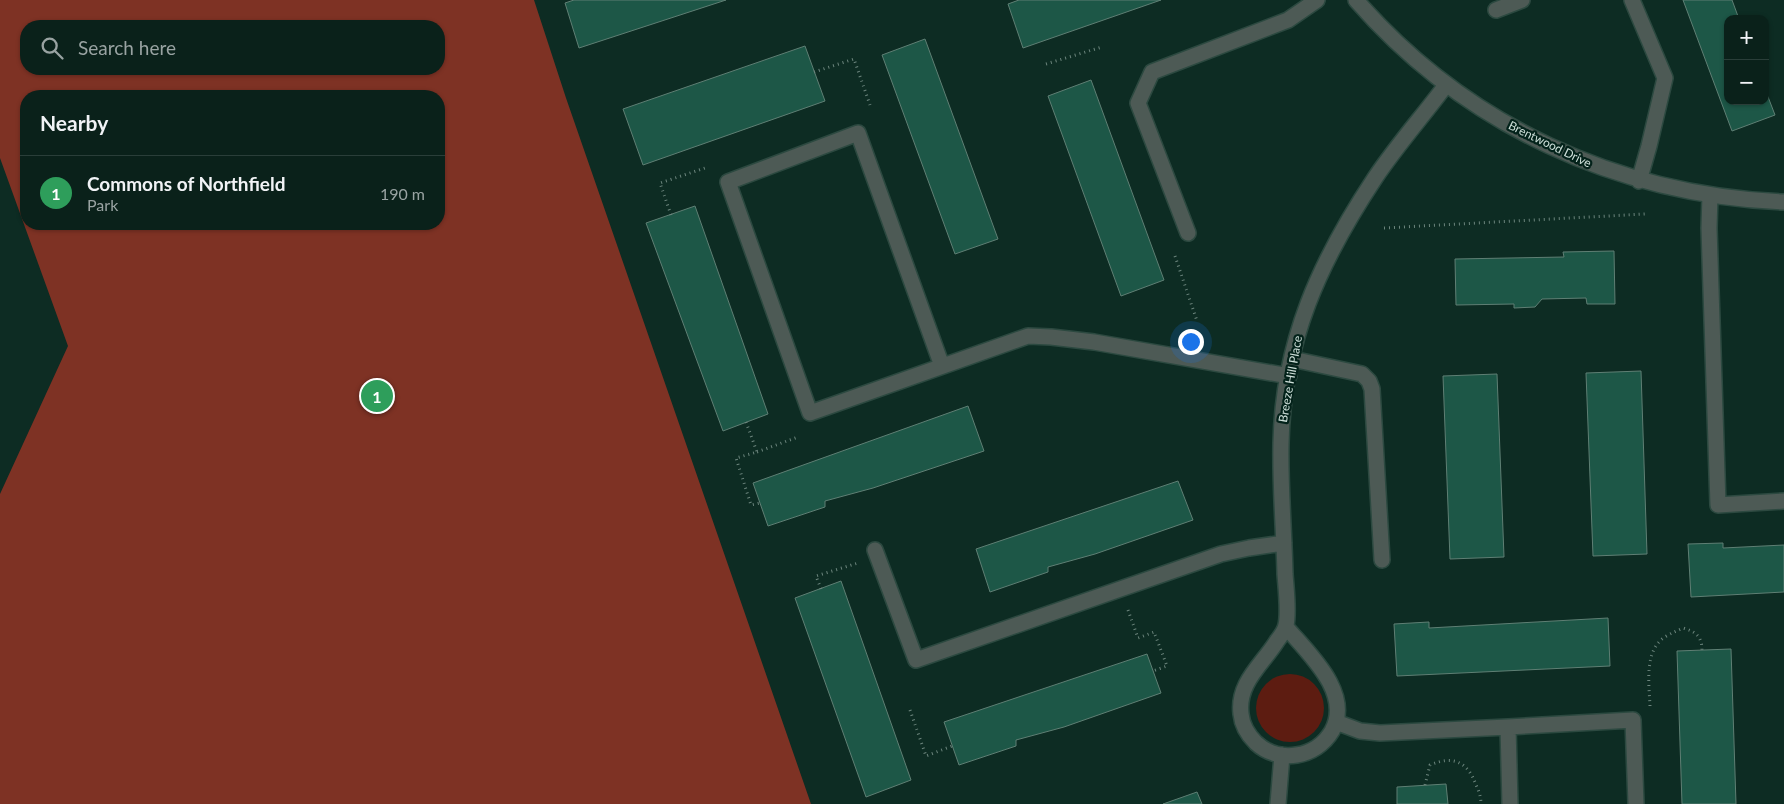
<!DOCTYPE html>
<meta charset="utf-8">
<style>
body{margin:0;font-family:Lato,sans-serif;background:#182e27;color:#f1f3f6}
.controls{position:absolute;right:15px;top:15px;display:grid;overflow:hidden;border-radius:10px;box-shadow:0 1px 4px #0004}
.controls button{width:45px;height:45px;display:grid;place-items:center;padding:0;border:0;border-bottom:1px solid #2a3e39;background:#0a211a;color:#f1f3f6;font:25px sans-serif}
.you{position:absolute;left:1190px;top:341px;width:18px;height:18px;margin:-12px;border:4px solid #fff;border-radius:50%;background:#1a73e8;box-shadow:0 0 0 8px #1a73e833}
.badge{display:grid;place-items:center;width:32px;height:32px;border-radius:50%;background:#8c9099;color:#fff;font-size:16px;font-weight:700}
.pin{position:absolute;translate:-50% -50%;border:2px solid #fff;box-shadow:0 1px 5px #0006}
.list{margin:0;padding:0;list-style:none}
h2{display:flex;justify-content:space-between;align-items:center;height:65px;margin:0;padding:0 20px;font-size:21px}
h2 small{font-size:16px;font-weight:400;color:#99a3a2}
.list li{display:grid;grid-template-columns:32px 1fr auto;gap:15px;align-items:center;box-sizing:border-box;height:75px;padding:0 20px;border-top:1px solid #2a3e39}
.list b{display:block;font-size:19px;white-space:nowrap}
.list p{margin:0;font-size:16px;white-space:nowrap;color:#99a3a2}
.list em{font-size:16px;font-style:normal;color:#99a3a2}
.icon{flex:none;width:28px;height:28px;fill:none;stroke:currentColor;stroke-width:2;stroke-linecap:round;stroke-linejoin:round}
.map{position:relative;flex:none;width:1784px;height:804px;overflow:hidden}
.search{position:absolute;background:#0a211a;box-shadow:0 1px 4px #0004;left:20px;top:20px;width:425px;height:55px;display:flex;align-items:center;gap:12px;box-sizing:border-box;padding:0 18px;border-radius:20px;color:#99a3a2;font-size:19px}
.panel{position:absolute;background:#0a211a;box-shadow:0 1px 4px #0004;left:20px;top:90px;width:425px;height:140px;border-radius:20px}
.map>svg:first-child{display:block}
.green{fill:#5d1c11}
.forest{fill:#7e3224;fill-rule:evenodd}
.building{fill:#1d5747;stroke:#5f7f74}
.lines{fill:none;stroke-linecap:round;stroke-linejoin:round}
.minor-casing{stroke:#2c4940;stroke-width:18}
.path{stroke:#6c857d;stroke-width:3;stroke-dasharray:1 4;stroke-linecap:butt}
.minor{stroke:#4d5a55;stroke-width:15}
.labels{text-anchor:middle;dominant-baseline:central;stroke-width:4.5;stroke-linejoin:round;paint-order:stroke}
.street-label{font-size:12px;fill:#cfe0da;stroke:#03221a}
</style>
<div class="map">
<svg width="1784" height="804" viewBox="0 0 1784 804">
<rect width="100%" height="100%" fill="#0d2c23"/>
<path class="green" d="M1256 708a34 34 0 1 1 68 0a34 34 0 1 1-68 0Z"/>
<path class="forest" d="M0,0H534L566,98L811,804H0V494L68,346L0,158ZM26,26H439V69H26ZM26,96H439V224H26Z"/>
<path class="building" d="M574,0H726L579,48L565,3Z
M1019,0H1161L1023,48L1008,4Z
M1683,0H1732L1739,19H1728V101H1765V89L1775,115L1732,131Z
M925,39L998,239L955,254L882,55Z
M805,46L825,101L643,165L623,109Z
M1091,80L1164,280L1121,296L1048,96Z
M695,206L768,414L723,431L646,223Z
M1614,251L1615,304H1587L1586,298L1542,299L1535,307L1514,308V304L1456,305L1455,259L1564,257L1563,252Z
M1641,371L1647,554L1593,556L1586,373Z
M1497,374L1504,557L1450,559L1443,376Z
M968,406L984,451L873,488L825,501V507L768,526L753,483Z
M1178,481L1193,520L1095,554L1048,567V572L990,592L976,549Z
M1723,543V548L1784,545V592L1691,597L1688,544Z
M841,581L911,780L866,797L795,598Z
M1608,618L1610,666L1397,676L1394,624L1429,622V628Z
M1731,649L1736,804H1682L1677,651Z
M1147,654L1161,693L1064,727L1016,740V746L959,765L944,722Z
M1446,784L1448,804H1397V787Z
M1197,792L1202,804H1163Z"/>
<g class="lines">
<g class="minor-casing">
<path id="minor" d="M1356,0C1466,126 1618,195 1784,202
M1632,0L1665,78L1649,146L1639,181
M1496,10L1522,0
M1710,195L1709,228L1718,505L1784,501
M1188,233L1138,103L1152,72L1288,20L1317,0
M1292,359L1362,374L1369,381L1372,389L1382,560
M942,366L858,133L728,182L810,413L1028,336L1051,337L1094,342L1289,376
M875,550L916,660L1221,554L1249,548L1284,543
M1286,627C1308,653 1353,693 1332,731C1316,758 1279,764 1256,743C1248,735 1242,725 1241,714C1237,683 1262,665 1277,641C1280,637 1285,631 1286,625C1289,612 1286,588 1285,574C1284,530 1280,487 1281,443C1283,341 1320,261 1375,178C1397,145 1423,116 1446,85
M1336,722L1360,731L1380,733L1508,727L1633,720L1636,804
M1508,727L1510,804
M1278,804L1282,755"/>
</g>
<path class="path" d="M1046,64L1102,47
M814,72L854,59L870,105
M671,215L660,183L705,168
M1384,228L1645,214
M1175,256L1197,321
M746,422L757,452L736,458L751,505L760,503
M757,452L798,437
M821,589L816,576L858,563
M1128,610L1138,638L1154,632L1167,666L1153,671
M1650,706C1649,684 1644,650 1665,637C1671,633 1677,631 1683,628C1696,632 1702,636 1702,651
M910,710L926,756L952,746
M1425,785L1430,765C1453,755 1468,762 1476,785C1479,791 1481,797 1481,804"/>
<use href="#minor" class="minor"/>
</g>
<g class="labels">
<g class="street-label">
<text transform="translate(1550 144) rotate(26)">Brentwood Drive</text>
<text transform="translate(1290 379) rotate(-80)">Breeze Hill Place</text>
</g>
</g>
</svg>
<div class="controls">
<button>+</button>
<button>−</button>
</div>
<div class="you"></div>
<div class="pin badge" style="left:377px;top:396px;background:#2e9e5b">1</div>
<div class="search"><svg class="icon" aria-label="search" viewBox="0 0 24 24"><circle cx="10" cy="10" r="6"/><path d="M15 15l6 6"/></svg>Search here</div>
<section class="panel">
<h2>Nearby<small></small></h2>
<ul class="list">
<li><span class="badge" style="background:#2e9e5b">1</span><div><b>Commons of Northfield</b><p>Park</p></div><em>190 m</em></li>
</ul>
</section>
</div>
